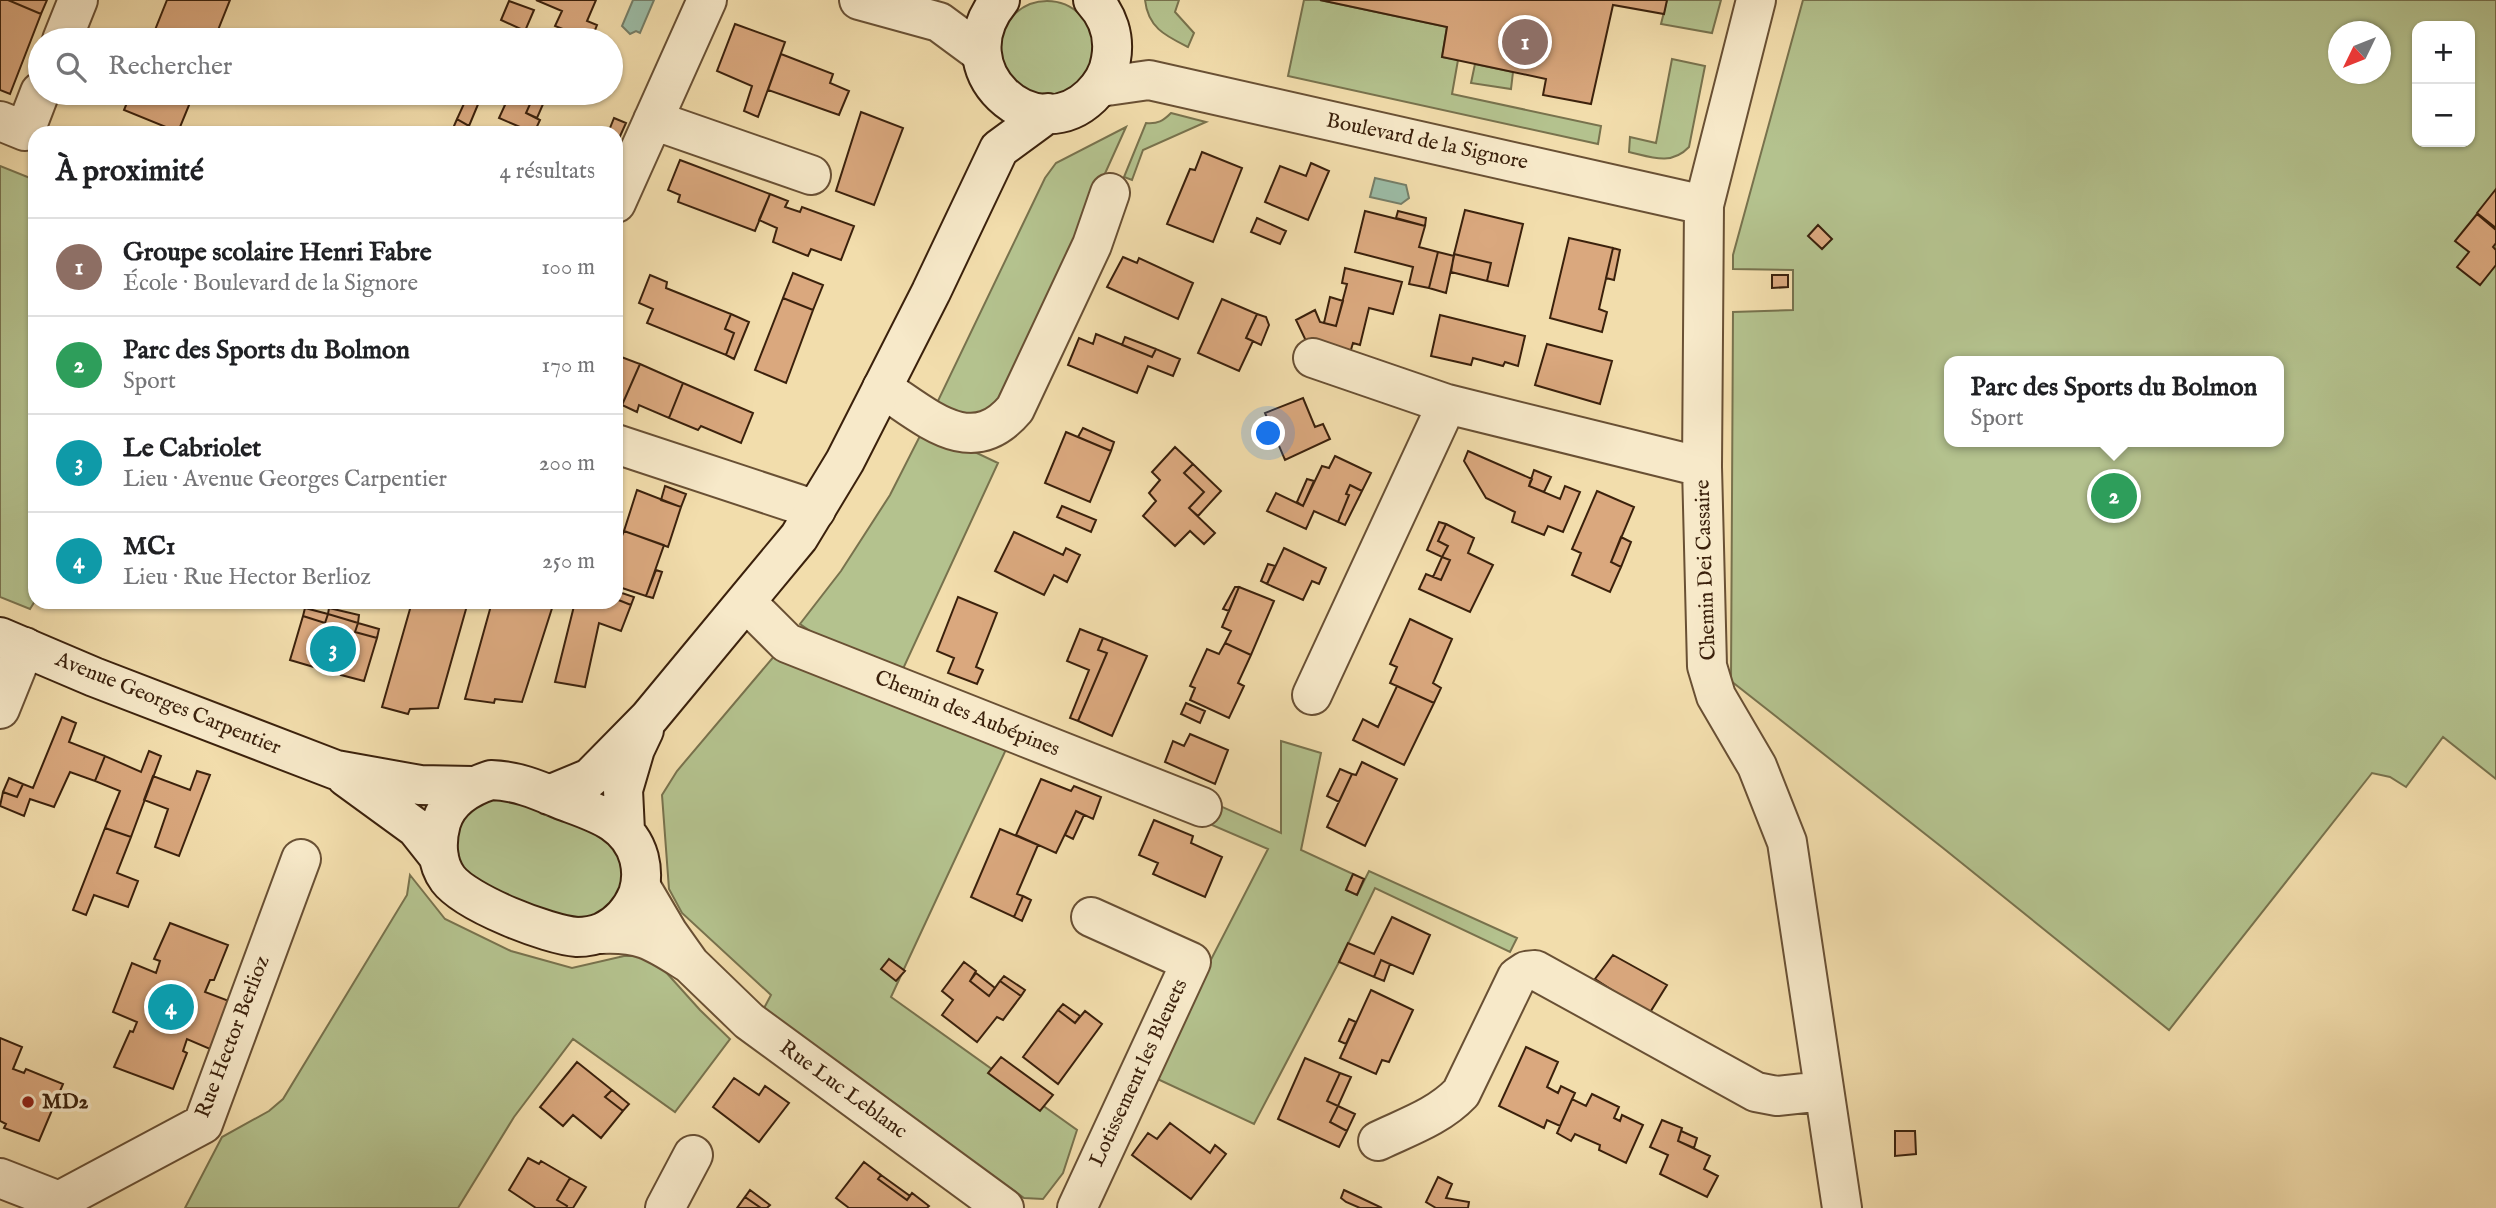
<!DOCTYPE html>
<html lang="fr">
<meta charset="utf-8">
<style>
body{margin:0;font-family:"IM FELL English",serif;background:#f6f6f6;color:#202124}
.controls{position:absolute;right:21px;top:21px;display:grid;overflow:hidden;border-radius:14px;box-shadow:0 2px 5px #0004}
.controls button{width:63px;height:63px;display:grid;place-items:center;padding:0;border:0;border-bottom:2px solid #e0e0e0;background:#fff;color:#202124;font:35px sans-serif}
.compass{position:absolute;left:2328px;top:21px;width:63px;height:63px;border-radius:50%;background:#fff;box-shadow:0 2px 5px #0004;rotate:227deg}
.you{position:absolute;left:1269px;top:434px;width:24px;height:24px;margin:-18px;border:5px solid #fff;border-radius:50%;background:#1a73e8;box-shadow:0 0 0 10px #1a73e833}
.badge{display:grid;place-items:center;width:46px;height:46px;border-radius:50%;background:#111827;color:#fff;font-size:23px;font-weight:700}
.pin{position:absolute;translate:-50% -50%;border:4px solid #fff;box-shadow:0 2px 7px #0006}
.popup{position:absolute;left:1944px;top:356px;width:340px;height:91px;box-sizing:border-box;display:grid;place-content:center;border-radius:14px;background:#fff;filter:drop-shadow(0 2px 5px #0005);font-size:23px;white-space:nowrap;color:#757577}
.popup b{font-size:26px;color:#202124}
.popup::after{content:'';position:absolute;left:50%;top:100%;margin-left:-14px;border:14px solid transparent;border-top-color:#fff}
.list{margin:0;padding:0;list-style:none}
h2{display:flex;justify-content:space-between;align-items:center;height:91px;margin:0;padding:0 28px;font-size:30px}
h2 small{font-size:23px;font-weight:400;color:#757577}
.list li{display:grid;grid-template-columns:46px 1fr auto;gap:21px;align-items:center;box-sizing:border-box;height:98px;padding:0 28px;border-top:2px solid #e0e0e0}
.list b{display:block;font-size:26px;white-space:nowrap}
.list p{margin:0;font-size:23px;white-space:nowrap;color:#757577}
.list em{font-size:23px;font-style:normal;color:#757577}
.icon{flex:none;width:38px;height:38px;fill:none;stroke:currentColor;stroke-width:2;stroke-linecap:round;stroke-linejoin:round}
.map{position:relative;flex:none;width:2496px;height:1208px;overflow:hidden}
.search{position:absolute;background:#fff;box-shadow:0 2px 5px #0004;left:28px;top:28px;width:595px;height:77px;display:flex;align-items:center;gap:18px;box-sizing:border-box;padding:0 24px;border-radius:38px;color:#757577;font-size:26px}
.panel{position:absolute;background:#fff;box-shadow:0 2px 5px #0004;left:28px;top:126px;width:595px;height:483px;border-radius:21px}
.map>svg:first-child{display:block}
.green{fill:#b4c28e;stroke:#78724d;stroke-width:2;fill-rule:evenodd}
.water{fill:#9cbca6;stroke:#757e68;stroke-width:2}
.building{fill:#daa87e;stroke:#3b210c;stroke-width:2}
.lines{fill:none;stroke-linecap:round;stroke-linejoin:round}
.street-casing{stroke:#695034;stroke-width:42}
.secondary-casing{stroke:#3b210c;stroke-width:42}
.street{stroke:#f7e9c9;stroke-width:38}
.secondary{stroke:#f7e9c9;stroke-width:38}
.poi-dot{fill:#8f2418;stroke:#f7e9c9;stroke-width:2.5}
.labels{text-anchor:middle;dominant-baseline:central;stroke-width:7;stroke-linejoin:round;paint-order:stroke}
.street-label{font-size:21px;fill:#3b210c;stroke:#f7e9c9}
.poi-label{font-size:21px;font-weight:bold;fill:#3b210c;stroke:#f7e9c9;text-anchor:start}
</style>
<div class="map">
<svg width="2496" height="1208" viewBox="0 0 2496 1208">
<rect width="100%" height="100%" fill="#f2ddac"/>
<filter id="stains"><feTurbulence type="fractalNoise" baseFrequency=".00286" numOctaves="4"/><feColorMatrix values="0 0 0 0 .2 0 0 0 0 .09 0 0 0 0 .02 0 0 0 .5 -.17"/></filter>
<radialGradient id="worn" r=".72"><stop offset=".6" stop-color="#630" stop-opacity="0"/><stop offset="1" stop-color="#630" stop-opacity=".3"/></radialGradient>
<path class="green" d="M1145,0H1179L1175,12L1194,33L1188,47C1166,36 1148,28 1145,0Z
M1304,0H1320L1447,27L1442,57L1458,60L1452,94L1601,126L1598,144L1288,76Z
M1667,0H1721L1712,33L1661,24Z
M1803,0H2496V779L2443,737L2406,787L2390,777L2372,773L2169,1030L1943,848L1731,681L1733,312L1793,310V270L1733,269V255ZM2417,26H2470V142H2417ZM2338,32H2380V74H2338ZM1950,361H2278V442H1950Z
M1000 48a47 47 0 1 1 94 0a47 47 0 1 1-94 0Z
M1672,59L1705,66L1689,147C1671,166 1651,157 1629,152L1630,137L1656,143Z
M1475,64L1513,72L1511,89L1471,83Z
M1171,113L1206,122L1143,150L1132,180L1124,177L1146,123C1158,124 1163,121 1171,113Z
M1126,127L1056,282L1009,399L985,420L935,407L1045,178L1056,163Z
M0,166L35,180V601L30,609L0,597Z
M924,428L998,463L902,671L816,635L800,624L841,571L890,495Z
M781,648L1009,743L891,997L1077,1130L1063,1173L1043,1199L1024,1198L762,1012L771,995L682,913L669,889L662,795L677,771Z
M1281,741L1321,753L1301,850L1353,874L1346,890L1357,895L1369,871L1517,938L1510,952L1375,888L1339,962L1254,1124L1151,1076L1268,849L1184,813L1191,793L1281,833Z
M497,789L609,826L633,880L596,924L478,892L455,864L451,828Z
M410,875L445,919L511,951L572,968L624,956H647L664,970L700,1010L730,1039L675,1112L573,1039L514,1117L458,1208H185L222,1137L269,1111L283,1099L407,895Z"/>
<path class="water" d="M633,0H654L640,33L636,31L630,34L622,26Z
M1375,178L1406,185L1409,198L1401,204L1370,197Z"/>
<path class="building" d="M0,0H8L41,14L10,94L0,90Z
M8,0H47L41,14Z
M167,0H230L214,40H151Z
M536,0H596L587,21L597,25L591,40L555,26L562,11Z
M1320,0H1667L1664,14L1613,5L1591,104L1543,95L1546,79L1442,57L1447,27Z
M509,1L534,10L525,31L501,20Z
M735,24L785,42L758,117L744,111L752,86L717,71Z
M781,54L833,74L830,83L849,91L839,115L768,90Z
M131,93H194L178,132L124,110Z
M487,93H535L526,113L540,120L534,133L499,118L505,105L486,96Z
M535,93L547,95L537,118L526,113Z
M467,97L479,102L469,126L457,119Z
M861,112L903,128L874,205L836,191Z
M614,118L626,123L616,145V133H608Z
M457,119L469,126L466,133H451Z
M1202,152L1242,168L1213,242L1167,224L1190,169L1195,170Z
M680,160L770,194L755,231L678,202L680,195L668,190Z
M1311,163L1329,171L1308,220L1265,202L1280,166L1306,176Z
M2496,189V228L2477,213Z
M770,194L788,201L785,207L800,212L802,207L854,226L841,260L811,249L808,256L773,242L777,228L759,220Z
M1465,210L1523,224L1508,286L1487,281L1491,263L1454,254Z
M1365,211L1425,226L1419,247L1438,252L1429,288L1409,284L1413,267L1355,252Z
M1398,211L1426,218L1425,226L1396,218Z
M2477,214L2496,230V243L2493,247L2496,250V265L2480,285L2457,267L2469,252L2455,241Z
M1257,218L1286,231L1280,244L1251,232Z
M1818,225L1832,239L1822,249L1808,236Z
M1569,238L1613,248L1599,309L1607,312L1602,332L1550,318Z
M1613,248L1620,250L1614,280L1606,278Z
M1438,252L1454,256L1446,293L1429,288Z
M1454,254L1491,263L1487,281L1451,272Z
M1123,257L1137,263L1139,258L1193,283L1178,319L1107,287Z
M1345,268L1402,282L1393,314L1369,308L1360,345L1353,343L1350,353L1306,341L1296,320L1315,310L1320,322L1336,326L1347,284L1342,283Z
M793,273L823,285L813,310L783,298Z
M650,275L667,282L666,288L731,314L725,329L734,333L726,355L647,323L653,309L639,303Z
M1772,275H1788V287L1772,288Z
M1330,297L1343,301L1336,326L1324,323Z
M783,298L813,310L786,383L755,370Z
M1222,299L1257,314L1246,338L1253,341L1239,371L1198,353Z
M731,314L749,322L734,359L726,355L734,333L725,329Z
M1257,314L1266,317L1269,325L1261,345L1246,338Z
M1440,315L1525,336L1518,366L1505,362L1503,366L1473,358L1471,365L1431,356Z
M1096,334L1152,357L1156,349L1180,359L1173,376L1148,366L1137,393L1068,365L1079,338L1093,344Z
M1125,337L1156,349L1152,357L1122,345Z
M1547,344L1612,361L1600,404L1535,385Z
M616,355L640,364L622,405L616,402Z
M640,364L683,383L669,418L639,405L637,412L622,405Z
M683,383L753,413L741,443L701,426L698,430L669,418Z
M1303,398L1315,427L1323,424L1330,439L1285,460L1265,413Z
M1083,428L1114,442L1111,451L1078,437Z
M1066,432L1111,451L1090,502L1045,483Z
M1175,447L1193,464L1184,473L1204,492L1189,508L1215,533L1204,544L1190,531L1175,546L1143,516L1156,501L1149,493L1160,480L1152,472Z
M1468,451L1532,479L1529,486L1560,499L1565,486L1580,492L1563,532L1548,526L1544,535L1512,522L1515,512L1486,498L1464,461Z
M1335,456L1371,473L1362,491L1350,485L1346,494L1349,495L1338,522L1314,511L1306,529L1267,511L1276,493L1303,506L1322,466L1329,468Z
M1193,464L1221,491L1198,516L1189,508L1204,492L1184,473Z
M1534,470L1551,477L1544,492L1529,486Z
M1307,479L1314,481L1303,506L1297,502Z
M1350,485L1362,491L1345,525L1338,522L1349,495L1346,494Z
M665,486L686,494L681,507L661,500Z
M637,490L681,507L668,547L624,531Z
M1597,491L1634,507L1611,562L1621,567L1610,592L1572,575L1581,553L1572,549Z
M1062,506L1096,520L1091,532L1057,517Z
M1439,522L1446,524L1438,541L1448,546L1442,557L1427,550Z
M1446,524L1474,538L1468,553L1493,565L1470,612L1419,589L1426,574L1441,580L1450,560L1442,557L1448,546L1438,541Z
M624,531L664,545L646,596L616,586V551Z
M1014,532L1063,555L1066,548L1080,555L1067,582L1054,575L1044,595L995,571Z
M1621,537L1631,542L1621,567L1611,562Z
M1284,548L1326,568L1319,584L1312,581L1303,600L1267,584Z
M1442,557L1450,560L1441,580L1433,577Z
M1268,564L1275,566L1267,584L1261,581Z
M656,570L662,572L653,598L646,596Z
M1235,587H1239L1229,611L1223,609Z
M1239,587L1274,601L1251,655L1225,643L1231,631L1222,627Z
M616,591L634,597L631,605L616,599Z
M958,597L997,613L976,667L983,670L977,684L948,673L954,658L937,651Z
M616,599L631,605L621,631L599,623L585,687L555,682L575,602H616Z
M412,602H468L438,708L410,709L408,714L382,707Z
M492,602H554L522,702L495,699L494,703L465,699Z
M305,608L328,614L325,623L303,616Z
M329,608L359,615L358,623L328,614Z
M328,614L358,623L355,632L377,638L364,681L341,675L344,666L336,663L334,673L290,660L303,616L325,623Z
M1410,619L1452,639L1433,683L1441,688L1434,703L1390,683L1397,667L1390,664Z
M358,623L379,629L377,638L355,632Z
M1080,629L1103,638L1098,650L1107,653L1078,721L1070,718L1089,670L1067,661Z
M1103,638L1147,656L1112,736L1078,721L1107,653L1098,650Z
M1225,643L1251,655L1238,683L1244,686L1229,718L1190,700L1195,688L1190,686L1207,649L1219,654Z
M1397,686L1434,703L1404,765L1353,740L1363,719L1378,727Z
M1186,703L1205,711L1200,723L1181,714Z
M62,717L76,723L69,742L105,756L95,781L70,772L54,807L30,799L24,816L0,806L3,792L17,797L23,784L33,788Z
M1190,734L1228,750L1215,784L1165,762L1173,741L1184,746Z
M149,751L161,756L131,837L105,828L120,791L95,781L105,756L141,772Z
M1362,762L1397,779L1365,846L1327,827L1352,774L1356,775Z
M1340,769L1352,774L1339,802L1327,796Z
M197,771L210,775L179,856L155,847L168,809L144,800L153,776L190,790Z
M9,778L23,784L17,797L3,792Z
M1041,779L1071,791L1074,786L1101,797L1093,819L1076,811L1056,853L1016,835Z
M1076,811L1084,815L1073,839L1065,835Z
M1154,820L1193,836L1191,843L1222,857L1205,897L1153,874L1158,863L1139,855Z
M105,828L131,837L117,873L138,881L128,907L94,895L86,915L73,910Z
M1000,829L1038,845L1017,894L1023,896L1014,917L971,897Z
M1353,874L1364,879L1357,895L1346,890Z
M1023,896L1031,900L1022,921L1014,917Z
M1392,917L1430,935L1413,974L1381,960L1374,977L1339,962L1348,943L1374,954Z
M170,923L228,945L214,980H210L205,992L229,1001L210,1049L187,1039L183,1051L187,1053L173,1089L114,1067L130,1031L133,1032L137,1022L113,1012L132,963L156,973L160,961L154,959Z
M1613,955L1667,985L1649,1014L1595,979Z
M889,959L905,971L896,981L881,969Z
M1381,960L1390,964L1384,981L1374,977Z
M964,962L976,971L970,981L989,996L1000,981L1021,996L1003,1020L997,1017L977,1042L942,1015L953,1000L942,991Z
M976,973L995,988L989,996L970,981Z
M1004,976L1025,990L1021,996L1000,981Z
M1371,990L1413,1010L1389,1062L1382,1060L1376,1074L1340,1058Z
M1063,1004L1080,1016L1075,1023L1058,1010Z
M1058,1010L1075,1023L1085,1011L1102,1024L1058,1084L1023,1057Z
M1349,1019L1356,1022L1346,1044L1339,1041Z
M0,1038L22,1047L13,1069L24,1073L26,1069L63,1084L39,1141L4,1128L6,1124L0,1121Z
M1526,1047L1558,1062L1547,1087L1558,1093L1561,1086L1575,1093L1560,1126L1547,1120L1544,1128L1499,1106Z
M1001,1057L1053,1095L1040,1111L988,1073Z
M1305,1058L1340,1073L1327,1101L1338,1106L1330,1122L1347,1131L1339,1147L1278,1119Z
M577,1062L612,1090L605,1097L623,1111L601,1138L573,1115L563,1126L540,1107Z
M1340,1073L1351,1077L1338,1106L1327,1101Z
M734,1078L759,1095L765,1086L789,1103L759,1142L713,1107Z
M612,1090L629,1104L623,1111L605,1097Z
M1592,1094L1619,1107L1614,1118L1620,1121L1622,1115L1643,1125L1626,1163L1599,1150L1600,1145L1575,1134L1571,1141L1557,1133L1572,1099L1586,1106Z
M1338,1106L1355,1114L1347,1131L1330,1122Z
M1662,1120L1682,1128L1678,1141L1710,1156L1704,1169L1718,1176L1707,1197L1660,1174L1668,1155L1650,1147Z
M1170,1123L1210,1153L1215,1145L1226,1154L1191,1199L1132,1155L1148,1133L1157,1139Z
M1681,1131L1697,1138L1694,1148L1678,1141Z
M1895,1131H1915L1916,1154L1895,1156Z
M528,1158L539,1164L541,1161L570,1178L557,1200L567,1206L566,1208H536L509,1190Z
M864,1162L881,1175L878,1179L907,1200L912,1193L929,1206L927,1208H849L836,1198Z
M881,1175L910,1196L907,1200L878,1179Z
M1438,1177L1452,1184L1446,1198L1469,1202L1468,1208H1436L1426,1202Z
M570,1178L586,1187L573,1208H566L567,1206L557,1200Z
M750,1190L770,1205L767,1208H761L745,1197Z
M1344,1190L1382,1208H1360L1346,1202L1341,1198Z
M745,1197L761,1208H737Z"/>
<g class="lines">
<g class="street-casing">
<path id="street" d="M859,0L939,22L981,53
M1756,0L1704,205L1702,467L1707,666L1716,696L1757,766L1787,842L1842,1208
M62,40L78,0
M1100,87L1149,80L1704,205
M653,120L811,175
M0,121L25,131L40,92
M616,203L707,0
M1313,358L1447,404
M882,388C926,416 971,461 1015,409L1092,245L1110,193
M616,444L816,510
M746,602L787,643L1202,807
M1312,695L1447,404L1702,467
M0,709L25,647
M601,934C643,932 655,942 690,964L668,933L641,887
M690,964L749,1021L1004,1208
M1378,1141C1407,1127 1438,1117 1461,1093L1517,977L1526,971L1535,970L1756,1092L1777,1096L1823,1091
M0,1178L59,1201L203,1124L301,859
M665,1208L693,1155
M1077,1208L1191,962L1091,917"/>
</g>
<g class="secondary-casing">
<path id="secondary" d="M1000,0C942,70 1034,151 1091,96C1102,85 1109,74 1111,59C1115,37 1108,16 1093,0
M0,637L94,677L336,770L420,785L472,786
M346,777L416,828L439,857
M491,780C518,781 538,790 562,800C594,812 629,821 639,858C642,870 642,882 638,894C631,911 620,924 603,932C596,935 585,937 577,937C548,935 466,903 448,879C436,863 436,841 441,823C448,799 469,787 491,780Z
M549,795L590,778L649,718L799,537L845,461L931,292L999,149L1048,113
M625,831L623,790L635,749L644,730"/>
</g>
<use href="#street" class="street"/>
<use href="#secondary" class="secondary"/>
</g>
<circle class="poi-dot" cx="28" cy="1102" r="7"/>
<g class="labels">
<g class="street-label">
<text transform="translate(1427 142) rotate(12)">Boulevard de la Signore</text>
<text transform="translate(1706 570) rotate(-92)">Chemin Dei Cassaire</text>
<text transform="translate(168 704) rotate(22)">Avenue Georges Carpentier</text>
<text transform="translate(967 714) rotate(22)">Chemin des Aubépines</text>
<text transform="translate(233 1037) rotate(-69)">Rue Hector Berlioz</text>
<text transform="translate(1139 1073) rotate(-65)">Lotissement les Bleuets</text>
<text transform="translate(843 1090) rotate(36)">Rue Luc Leblanc</text>
</g>
<g class="poi-label">
<text x="42" y="1102">MD2</text>
</g>
</g>
<rect width="100%" height="100%" filter="url(#stains)"/>
<rect width="100%" height="100%" fill="url(#worn)"/>
</svg>
<div class="controls">
<button>+</button>
<button>−</button>
</div>
<svg class="compass" viewBox="-18 -18 36 36"><path d="M0-13l5 13h-10z" fill="#e53935"/><path d="M0 13l5-13h-10z" fill="#757577"/></svg>
<div class="you"></div>
<div class="pin badge" style="left:1525px;top:42px;background:#8d6e63">1</div>
<div class="pin badge" style="left:2114px;top:496px;background:#2e9e5b">2</div>
<div class="popup"><b>Parc des Sports du Bolmon</b>Sport</div>
<div class="pin badge" style="left:333px;top:649px;background:#0f9aa8">3</div>
<div class="pin badge" style="left:171px;top:1007px;background:#0f9aa8">4</div>
<div class="search"><svg class="icon" aria-label="search" viewBox="0 0 24 24"><circle cx="10" cy="10" r="6"/><path d="M15 15l6 6"/></svg>Rechercher</div>
<section class="panel">
<h2>À proximité<small>4 résultats</small></h2>
<ul class="list">
<li><span class="badge" style="background:#8d6e63">1</span><div><b>Groupe scolaire Henri Fabre</b><p>École · Boulevard de la Signore</p></div><em>100 m</em></li>
<li><span class="badge" style="background:#2e9e5b">2</span><div><b>Parc des Sports du Bolmon</b><p>Sport</p></div><em>170 m</em></li>
<li><span class="badge" style="background:#0f9aa8">3</span><div><b>Le Cabriolet</b><p>Lieu · Avenue Georges Carpentier</p></div><em>200 m</em></li>
<li><span class="badge" style="background:#0f9aa8">4</span><div><b>MC1</b><p>Lieu · Rue Hector Berlioz</p></div><em>250 m</em></li>
</ul>
</section>
</div>
